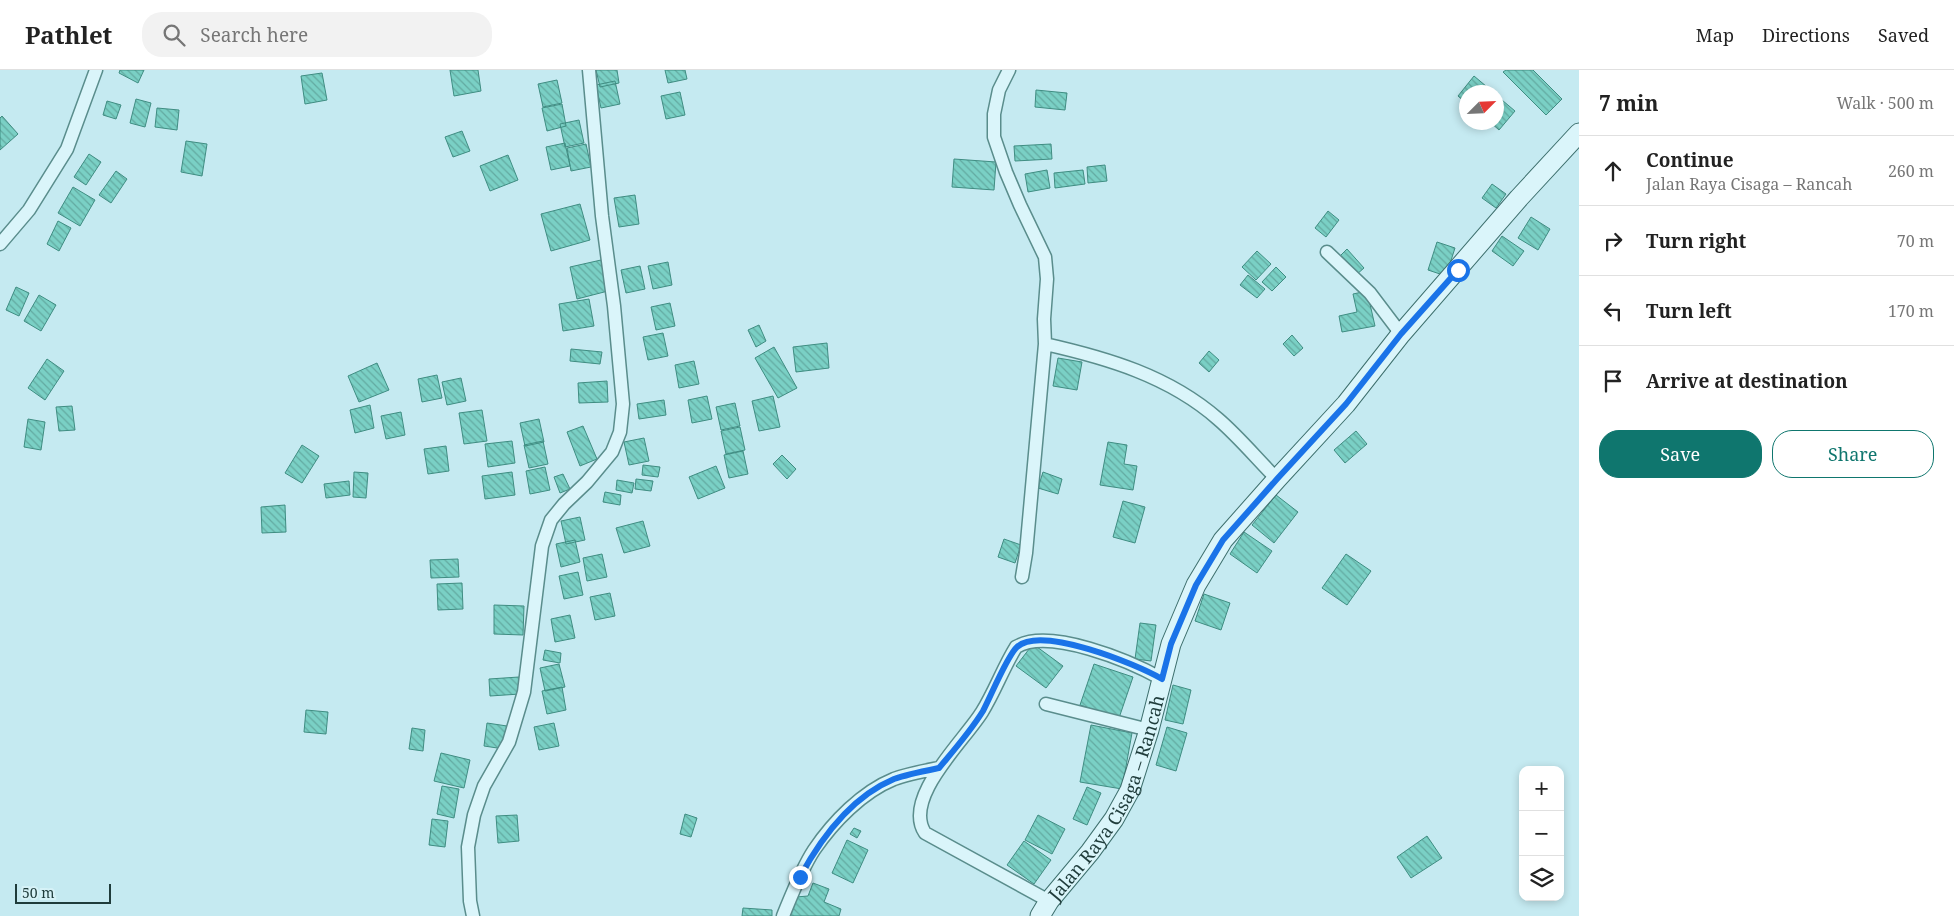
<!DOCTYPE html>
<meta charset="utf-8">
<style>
body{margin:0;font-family:"Noto Serif",serif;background:#f2f2f2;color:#222}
.controls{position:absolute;right:15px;bottom:15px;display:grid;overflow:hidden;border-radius:10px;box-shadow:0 2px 8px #0003}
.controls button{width:45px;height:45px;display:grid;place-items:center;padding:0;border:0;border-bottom:1px solid #e0e0e0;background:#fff;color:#222;font:25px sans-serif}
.compass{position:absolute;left:1459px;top:15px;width:45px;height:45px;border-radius:50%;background:#fff;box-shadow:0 2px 8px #0003;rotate:66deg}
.scale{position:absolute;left:15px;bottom:12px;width:96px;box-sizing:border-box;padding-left:5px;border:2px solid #1f3c3b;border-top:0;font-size:14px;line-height:18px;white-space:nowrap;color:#1f3c3b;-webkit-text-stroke:4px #d6f2f7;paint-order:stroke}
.stop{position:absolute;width:15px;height:15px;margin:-11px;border:4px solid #1a73e8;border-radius:50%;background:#fff}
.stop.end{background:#1a73e8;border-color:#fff;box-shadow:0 1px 5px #0008}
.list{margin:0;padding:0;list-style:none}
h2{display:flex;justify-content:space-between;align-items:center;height:65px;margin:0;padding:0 20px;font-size:21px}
h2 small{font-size:16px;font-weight:400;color:#767676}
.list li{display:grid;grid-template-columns:32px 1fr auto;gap:15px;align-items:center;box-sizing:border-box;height:70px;padding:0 20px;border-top:1px solid #e0e0e0}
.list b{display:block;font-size:19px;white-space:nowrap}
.list p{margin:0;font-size:16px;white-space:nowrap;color:#767676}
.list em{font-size:16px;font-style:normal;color:#767676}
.actions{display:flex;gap:10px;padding:15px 20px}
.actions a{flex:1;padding:11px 0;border:1px solid #0f766e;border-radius:20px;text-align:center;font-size:18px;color:#0f766e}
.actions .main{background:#0f766e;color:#fff}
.icon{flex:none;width:28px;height:28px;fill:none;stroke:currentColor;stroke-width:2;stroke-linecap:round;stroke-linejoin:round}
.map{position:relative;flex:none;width:1579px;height:846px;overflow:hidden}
header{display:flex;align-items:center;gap:30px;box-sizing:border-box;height:70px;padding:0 25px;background:#fff;border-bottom:1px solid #e0e0e0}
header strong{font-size:24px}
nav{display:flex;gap:28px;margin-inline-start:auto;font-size:18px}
.search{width:350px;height:45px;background:#f2f2f2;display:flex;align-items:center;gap:12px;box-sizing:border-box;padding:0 18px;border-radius:20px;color:#767676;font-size:19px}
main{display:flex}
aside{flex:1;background:#fff}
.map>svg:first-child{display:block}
.building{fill:url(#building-back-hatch);stroke:#3f8d82}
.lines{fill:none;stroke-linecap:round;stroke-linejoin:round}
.minor-casing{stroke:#5a8d8c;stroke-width:15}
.secondary-casing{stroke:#3d6f6d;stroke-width:21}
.minor{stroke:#daf5fa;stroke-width:12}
.secondary{stroke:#daf5fa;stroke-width:19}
.route{stroke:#1a73e8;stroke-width:6}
.labels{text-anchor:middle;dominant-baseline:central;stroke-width:4.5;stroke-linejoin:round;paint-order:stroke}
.street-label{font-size:18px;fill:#1f3c3b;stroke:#d6f2f7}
</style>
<header>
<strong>Pathlet</strong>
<div class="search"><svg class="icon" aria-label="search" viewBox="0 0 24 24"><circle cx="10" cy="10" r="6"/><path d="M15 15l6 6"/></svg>Search here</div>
<nav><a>Map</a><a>Directions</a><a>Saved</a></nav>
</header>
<main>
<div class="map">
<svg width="1579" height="846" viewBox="0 0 1579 846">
<defs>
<pattern id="building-back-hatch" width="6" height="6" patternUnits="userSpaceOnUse" patternTransform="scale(1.25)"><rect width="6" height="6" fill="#7ad0c5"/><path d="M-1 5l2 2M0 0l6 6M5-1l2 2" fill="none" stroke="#63aaa1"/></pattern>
</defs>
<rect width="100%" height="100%" fill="#c5eaf1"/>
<path class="building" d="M120,0H144L138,13L119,3Z
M450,0H478L481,21L454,26Z
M596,0H617L619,13L600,17Z
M665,0H685L687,9L668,13Z
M1506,0H1533L1562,29L1546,45L1503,2Z
M322,3L327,30L305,34L301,6Z
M1474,6L1493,22H1466V33L1458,26Z
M557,10L562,33L543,37L538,14Z
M615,11L620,34L601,38L596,15Z
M1036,20L1067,23L1065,40L1035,37Z
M680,22L685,45L666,49L661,26Z
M1496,25L1515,41L1499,60L1490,52H1496Z
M136,29L151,33L145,57L130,53Z
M107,31L121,35L116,49L103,45Z
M562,34L566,56L547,61L542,38Z
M157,38L179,40L177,60L155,57Z
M2,46L18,64L0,80V48Z
M579,50L584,73L565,77L560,54Z
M462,61L470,81L453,87L445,67Z
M186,71L207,74L202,106L181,102Z
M565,73L570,96L551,100L546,77Z
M586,74L591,97L571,101L567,78Z
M1051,74L1052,89L1015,91L1014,76Z
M89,84L101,92L86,115L74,107Z
M508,85L518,110L490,121L480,96Z
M954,89L996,92L994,120L952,117Z
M1105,95L1107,111L1088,113L1087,97Z
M1047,100L1050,118L1028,122L1025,104Z
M1083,100L1085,114L1055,118L1054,103Z
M116,101L127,109L111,133L99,125Z
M1492,114L1506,124L1496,138L1482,128Z
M73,117L95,130L80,156L58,143Z
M635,125L639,154L619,157L614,128Z
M580,134L590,170L551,181L541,144Z
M1328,141L1339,150L1326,167L1315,158Z
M1531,147L1550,159L1538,180L1518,168Z
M58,151L71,158L59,181L47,174Z
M1502,166L1524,181L1513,196L1492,181Z
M1437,172L1455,178L1446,206L1428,200Z
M1347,179L1364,198L1356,205L1339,187Z
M1257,181L1271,194L1256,210L1242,197Z
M601,190L608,221L577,229L570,197Z
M668,192L672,215L653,219L648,196Z
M640,196L645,219L626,223L621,200Z
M1276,197L1286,207L1272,221L1262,212Z
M1248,205L1265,219L1257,228L1240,215Z
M16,217L29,223L19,246L6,240Z
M1367,221L1375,256L1342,262L1339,246L1357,242L1353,224Z
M39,225L56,235L41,261L24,251Z
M589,229L594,256L563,261L559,234Z
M670,233L675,256L656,260L651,237Z
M759,255L766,271L756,277L748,260Z
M663,263L668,286L648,290L643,267Z
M1292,265L1303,278L1294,286L1283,274Z
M827,273L829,298L796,302L793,277Z
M774,277L797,318L778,328L755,288Z
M571,279L602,282L600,294L570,291Z
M1209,281L1219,290L1209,302L1199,293Z
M1058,288L1082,292L1077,320L1053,316Z
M47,289L64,301L45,330L28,318Z
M694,291L699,314L679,318L675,295Z
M377,293L389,320L359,332L348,306Z
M437,305L442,328L422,332L418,309Z
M461,308L466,331L447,335L442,312Z
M607,311L608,332L579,333L578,313Z
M707,326L712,349L692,353L688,330Z
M773,326L780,357L759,361L752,331Z
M664,330L666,345L639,349L637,334Z
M735,333L740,356L721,360L716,337Z
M370,335L374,358L355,363L350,340Z
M72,336L75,360L59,361L56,337Z
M482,340L487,371L464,374L459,343Z
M401,342L405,365L386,369L381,346Z
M28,349L45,352L41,380L24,377Z
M539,349L544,372L525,376L520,353Z
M583,356L597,389L580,396L567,362Z
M740,357L745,380L726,384L721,361Z
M1356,361L1367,374L1345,393L1334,380Z
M644,368L649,391L629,395L624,372Z
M512,371L515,393L488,397L485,374Z
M543,371L548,394L529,398L524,375Z
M1108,372L1127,375L1124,394L1137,396L1133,420L1100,415Z
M302,375L319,386L302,413L285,403Z
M446,376L449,401L428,404L424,379Z
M743,381L748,404L729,408L724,385Z
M782,385L796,399L787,409L773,394Z
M643,395L660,397L658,407L642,405Z
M716,396L725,418L698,429L689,407Z
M545,397L550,420L530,424L526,401Z
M354,402L368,403L366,428L353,427Z
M512,402L515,425L485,429L482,406Z
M1043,402L1062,409L1058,424L1038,418Z
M563,404L570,419L560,423L554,407Z
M636,409L653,411L651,421L635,419Z
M617,410L634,413L632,423L616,420Z
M349,411L350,425L326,428L324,414Z
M605,422L621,425L620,435L603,432Z
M1276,425L1298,442L1274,473L1252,455Z
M1123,431L1145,437L1135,473L1113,467Z
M285,435L286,462L262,463L261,437Z
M580,447L585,470L566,474L561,451Z
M643,451L650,476L624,483L616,458Z
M1244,462L1272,481L1257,503L1230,484Z
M1004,469L1021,475L1015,493L998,487Z
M575,470L580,492L561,497L556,474Z
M602,484L607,507L587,511L583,488Z
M1346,484L1371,501L1347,535L1322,518Z
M458,489L459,507L431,508L430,490Z
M578,502L583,525L564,529L559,506Z
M462,513L463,539L438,540L437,514Z
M610,523L615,546L595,550L590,527Z
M1204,524L1230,533L1221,560L1195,551Z
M494,535L524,536L523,565L494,564Z
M570,545L575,568L555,572L551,549Z
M1140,553L1156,555L1151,591L1135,589Z
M1033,574L1063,596L1046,618L1016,596Z
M545,580L561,583L560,593L543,590Z
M559,594L565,617L545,621L540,598Z
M1094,594L1133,607L1119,648L1080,635Z
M519,607L520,624L490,626L489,609Z
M1173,615L1191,620L1183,654L1165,650Z
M562,617L566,640L547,644L542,621Z
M306,640L328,642L326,664L304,662Z
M487,653L507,656L504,679L484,676Z
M554,653L559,676L539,680L534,657Z
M1091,655L1132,663L1122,719L1080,712Z
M1167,657L1187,663L1176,701L1156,695Z
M412,658L425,660L423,681L409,679Z
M441,683L470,690L464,718L434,711Z
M442,716L459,719L454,748L437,744Z
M1087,717L1101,723L1087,755L1073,749Z
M685,744L697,748L691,767L680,764Z
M517,745L519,771L498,773L496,746Z
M1038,745L1065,759L1052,784L1025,770Z
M432,749L448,751L445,777L429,775Z
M854,758L861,761L857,768L850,764Z
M1427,766L1442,788L1411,808L1397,787Z
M847,770L868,780L853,813L832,803Z
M1024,771L1051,790L1034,814L1007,795Z
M813,813L829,819L824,832L841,839L839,846H789L796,827L808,826Z
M743,838L772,840V846H742Z"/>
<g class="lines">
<g class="minor-casing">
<path id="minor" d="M1009,0L999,20L994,44V67L1006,102L1020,135L1045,187L1047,209L1044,249L1045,274
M0,174L29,140L67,79L96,0
M1327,182L1370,223L1401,264
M1022,507L1026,483L1045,274C1107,288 1169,306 1218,349C1239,367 1257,389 1277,409
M1046,634L1149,660
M1049,831L925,763C902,728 964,671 982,642C995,621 1003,598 1016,577C1049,557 1130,591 1162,609
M473,846L470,831L468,777L474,745L484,716L509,672L524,622L542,476L551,450L564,434L587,412L612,382L620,362L623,334L614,236L602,146L589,0
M783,846C792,824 801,800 814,780C833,752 862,722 894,709C908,704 924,701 939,698"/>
</g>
<g class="secondary-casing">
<g id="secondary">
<path id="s1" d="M1040,846L1049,831L1090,782L1114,749L1130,720L1149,660L1171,574L1196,515L1223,470L1277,409L1346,334L1401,264L1519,128L1579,63"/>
</g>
</g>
<use href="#minor" class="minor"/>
<use href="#secondary" class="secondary"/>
</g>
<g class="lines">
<path class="route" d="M800,807C821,768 851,727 894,709C908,704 924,701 939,698C954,680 970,662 983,641C991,626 1007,586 1017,577C1041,555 1136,594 1162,609L1171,574L1196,515L1223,470L1277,409L1346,334L1401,264L1458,200"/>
</g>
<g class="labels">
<g class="street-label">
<text stroke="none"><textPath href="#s1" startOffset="138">Jalan Raya Cisaga – Rancah</textPath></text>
</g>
</g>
</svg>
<div class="controls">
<button>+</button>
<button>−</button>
<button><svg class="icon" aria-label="layers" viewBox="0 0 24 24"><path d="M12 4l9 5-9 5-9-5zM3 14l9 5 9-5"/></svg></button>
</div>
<svg class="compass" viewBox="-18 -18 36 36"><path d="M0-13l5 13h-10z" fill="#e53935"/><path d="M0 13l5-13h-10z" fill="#767676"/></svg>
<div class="scale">50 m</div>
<div class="stop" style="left:1458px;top:200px"></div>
<div class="stop end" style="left:800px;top:807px"></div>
</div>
<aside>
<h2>7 min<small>Walk · 500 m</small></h2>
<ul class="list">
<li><svg class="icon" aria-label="ahead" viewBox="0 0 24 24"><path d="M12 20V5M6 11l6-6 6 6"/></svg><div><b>Continue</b><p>Jalan Raya Cisaga – Rancah</p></div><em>260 m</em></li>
<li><svg class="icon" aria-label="right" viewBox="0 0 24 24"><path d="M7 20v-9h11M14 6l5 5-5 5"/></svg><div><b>Turn right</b></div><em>70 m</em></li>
<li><svg class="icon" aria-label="left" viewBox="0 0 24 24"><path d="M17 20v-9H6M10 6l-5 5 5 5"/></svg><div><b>Turn left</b></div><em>170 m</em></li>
<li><svg class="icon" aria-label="arrive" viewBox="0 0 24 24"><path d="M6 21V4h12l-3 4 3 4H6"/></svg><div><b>Arrive at destination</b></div></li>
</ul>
<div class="actions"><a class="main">Save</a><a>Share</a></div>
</aside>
</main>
